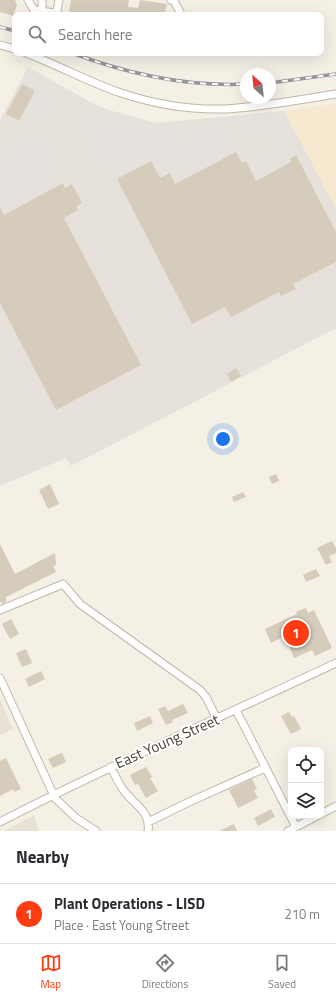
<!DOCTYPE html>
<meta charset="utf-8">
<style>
body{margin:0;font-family:"Titillium Web",sans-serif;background:#f7f7f7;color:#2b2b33}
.controls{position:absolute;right:12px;bottom:12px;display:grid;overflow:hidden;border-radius:8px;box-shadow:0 4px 16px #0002}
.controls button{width:36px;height:36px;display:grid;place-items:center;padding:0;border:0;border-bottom:1px solid #e1e1e2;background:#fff;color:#2b2b33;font:20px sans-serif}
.compass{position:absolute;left:240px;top:68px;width:36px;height:36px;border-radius:50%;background:#fff;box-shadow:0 4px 16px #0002;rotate:333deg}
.you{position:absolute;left:223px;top:439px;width:14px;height:14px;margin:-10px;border:3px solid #fff;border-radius:50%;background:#1a73e8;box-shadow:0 0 0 6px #1a73e833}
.badge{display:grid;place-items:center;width:26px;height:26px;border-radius:50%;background:#ff3b12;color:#fff;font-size:13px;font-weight:700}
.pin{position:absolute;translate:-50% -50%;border:2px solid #fff;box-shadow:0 1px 4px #0006}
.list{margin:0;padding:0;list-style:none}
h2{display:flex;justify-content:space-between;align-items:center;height:52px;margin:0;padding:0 16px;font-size:17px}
h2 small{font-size:13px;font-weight:400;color:#7c7c81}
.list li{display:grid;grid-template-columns:26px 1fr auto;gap:12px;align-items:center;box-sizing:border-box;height:60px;padding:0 16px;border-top:1px solid #e1e1e2}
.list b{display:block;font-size:15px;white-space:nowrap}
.list p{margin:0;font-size:13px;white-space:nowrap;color:#7c7c81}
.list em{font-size:13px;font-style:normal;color:#7c7c81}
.icon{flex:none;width:22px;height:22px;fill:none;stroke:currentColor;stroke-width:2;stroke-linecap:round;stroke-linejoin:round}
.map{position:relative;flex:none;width:336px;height:831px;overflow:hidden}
.search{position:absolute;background:#fff;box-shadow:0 4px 16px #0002;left:12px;right:12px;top:12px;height:44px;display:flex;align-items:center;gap:10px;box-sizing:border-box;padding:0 14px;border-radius:8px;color:#7c7c81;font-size:15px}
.sheet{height:112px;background:#fff}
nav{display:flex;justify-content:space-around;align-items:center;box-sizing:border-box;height:56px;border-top:1px solid #e1e1e2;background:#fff;font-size:11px;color:#7c7c81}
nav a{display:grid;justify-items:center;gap:2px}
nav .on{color:#ff3b12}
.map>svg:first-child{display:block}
.residential{fill:#e8e2d4}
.commercial{fill:#f7e8d0}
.industrial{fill:#e6e1db}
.parking{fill:#e5e2de}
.building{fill:#d6ccbb}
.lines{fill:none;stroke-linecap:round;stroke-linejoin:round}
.minor-casing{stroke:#c0b8a8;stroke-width:9}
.minor{stroke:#fff;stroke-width:7}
.rail-casing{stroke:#969696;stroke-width:3.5}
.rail{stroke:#fff;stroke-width:2;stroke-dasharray:6;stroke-linecap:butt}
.labels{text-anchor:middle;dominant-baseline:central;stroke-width:4;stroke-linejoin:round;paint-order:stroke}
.street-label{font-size:15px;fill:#474035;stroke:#fff}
</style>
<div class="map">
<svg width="336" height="831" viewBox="0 0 336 831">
<rect width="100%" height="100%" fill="#f4f0e6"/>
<path class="residential" d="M0,700L13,729L0,735Z
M34,815L39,831H4Z"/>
<path class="commercial" d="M336,103V210L284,111Z"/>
<path class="industrial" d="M28,67L94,104L109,110L156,123L284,111L336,209V328L71,466L66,458L0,486V120Z"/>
<path class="parking" d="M28,70L40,76L34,88L23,82Z
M39,90L50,95L40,114L29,109Z
M283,113L302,151L264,171L258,161L283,148L271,127L233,131V119Z
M92,115L186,134L214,120L233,152L202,168L153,159L114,180L83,120Z
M24,139L27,144L35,140L38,142L42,140L55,163L51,166L60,181L9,209L6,204L0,207V152Z"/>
<path class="building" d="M0,0H15L17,5L13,16L0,12Z
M71,0H129L128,7L138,8L140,0L167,4L164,15H72L69,11Z
M22,84L35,91L19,121L6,114Z
M236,152L242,163L246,161L256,181L291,162L290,159L296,155L336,232V262L293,284L296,289L281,296L279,292L231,317L225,307L192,324L117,179L151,161L160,178L170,173L175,184Z
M63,183L65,188L72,184L82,203L76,206L78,210L64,218L141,365L56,410L0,303V207L4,215Z
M236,368L241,376L231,382L227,374Z
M276,474L279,481L272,484L269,477Z
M50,484L59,504L48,509L39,490Z
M243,492L246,497L234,502L232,497Z
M332,541L336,548V553L329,556L332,562L326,565L317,548Z
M0,544L15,574L55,553L56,565L53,566L56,572L6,597V602L2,604L0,601Z
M316,569L320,576L306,582L303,575Z
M306,608L308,613L314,610L332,648L315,656L312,650L294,658L285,636L271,643L265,629L297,614L296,612Z
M11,619L19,634L10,639L2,624Z
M26,649L32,663L22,667L16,653Z
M41,671L45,679L29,687L25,679Z
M183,704L188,713L172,720L173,722L166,725L158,709L165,706L168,711Z
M289,712L292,717L294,716L301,729L291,734L281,716Z
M150,716L153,723L137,731L134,723Z
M62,753L66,762L53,768L48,759Z
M6,758L21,789L14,792L13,789L0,796V761Z
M146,767L152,777L150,778L158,791L146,798L138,784L135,785L130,775Z
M252,779L257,789L254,790L258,798L238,808L229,790Z
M271,809L275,817L258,826L254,818Z
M234,824L237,831H219Z"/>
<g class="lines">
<g class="minor-casing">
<path id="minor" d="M28,0L34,10L54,13L57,11L59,0
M171,0L174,1L180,12L179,15
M42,11V0
M0,45L15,49
M26,53C58,65 88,82 121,93C154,104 190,110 225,109C262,107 299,100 336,94
M0,610L63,584L80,604L200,690L206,697L217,719
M0,678L55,798L76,818L96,831
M236,710L296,827
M111,767C115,775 119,785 125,792C135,805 151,812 148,831
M321,814L336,806
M0,822C110,765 224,716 336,663
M148,822L189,802L265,768
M288,831L317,816"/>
</g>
<use href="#minor" class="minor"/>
<g class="rail-casing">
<path id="rail" d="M0,27L15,31
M72,53C128,74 186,87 246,84
M270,83L336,74"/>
</g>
<use href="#rail" class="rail"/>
</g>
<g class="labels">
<g class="street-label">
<text transform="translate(167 741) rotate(-24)">East Young Street</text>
</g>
</g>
</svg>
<div class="controls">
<button><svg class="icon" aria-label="locate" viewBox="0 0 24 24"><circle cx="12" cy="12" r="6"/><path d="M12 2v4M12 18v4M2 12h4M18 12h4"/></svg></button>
<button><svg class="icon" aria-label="layers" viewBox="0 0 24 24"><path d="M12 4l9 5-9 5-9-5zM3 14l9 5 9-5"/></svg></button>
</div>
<svg class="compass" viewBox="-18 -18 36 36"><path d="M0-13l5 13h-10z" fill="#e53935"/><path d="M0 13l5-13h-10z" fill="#7c7c81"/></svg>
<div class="you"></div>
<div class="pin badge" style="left:296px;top:633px">1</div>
<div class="search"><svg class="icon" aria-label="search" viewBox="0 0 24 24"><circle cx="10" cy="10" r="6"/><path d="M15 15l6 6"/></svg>Search here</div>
</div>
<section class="sheet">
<h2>Nearby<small></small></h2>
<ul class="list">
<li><span class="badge">1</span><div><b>Plant Operations - LISD</b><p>Place · East Young Street</p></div><em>210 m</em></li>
</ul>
</section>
<nav>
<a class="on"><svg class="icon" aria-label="map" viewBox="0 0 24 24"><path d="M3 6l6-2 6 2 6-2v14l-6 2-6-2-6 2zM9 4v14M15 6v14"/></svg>Map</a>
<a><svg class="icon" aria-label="directions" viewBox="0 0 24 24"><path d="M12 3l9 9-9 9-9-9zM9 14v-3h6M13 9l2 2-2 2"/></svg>Directions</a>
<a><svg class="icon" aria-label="saved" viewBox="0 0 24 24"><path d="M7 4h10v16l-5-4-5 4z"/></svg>Saved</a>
</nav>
